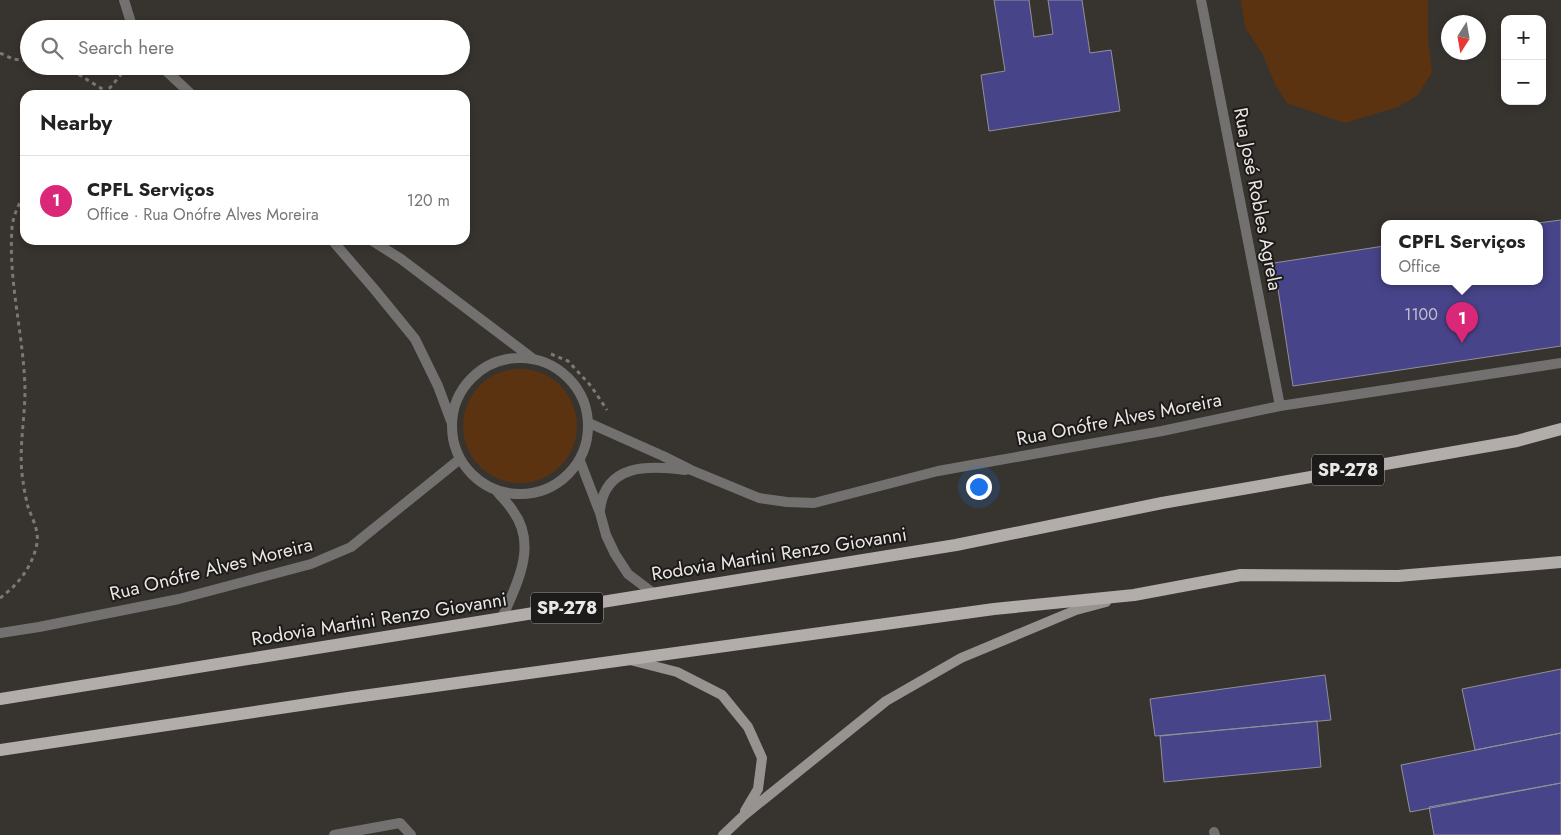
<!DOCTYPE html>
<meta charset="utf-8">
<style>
body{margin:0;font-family:Jost,sans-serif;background:#f6f6f6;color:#222}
.controls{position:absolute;right:15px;top:15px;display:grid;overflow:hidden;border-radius:10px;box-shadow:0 2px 8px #0003}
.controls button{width:45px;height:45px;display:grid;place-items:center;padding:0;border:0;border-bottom:1px solid #e0e0e0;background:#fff;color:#222;font:25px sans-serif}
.compass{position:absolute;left:1441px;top:15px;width:45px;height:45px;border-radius:50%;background:#fff;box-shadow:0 2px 8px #0003;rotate:191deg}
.you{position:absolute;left:978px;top:486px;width:18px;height:18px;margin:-12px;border:4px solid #fff;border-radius:50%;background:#1a73e8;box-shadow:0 0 0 8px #1a73e833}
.badge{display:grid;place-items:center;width:32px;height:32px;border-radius:50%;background:#db2777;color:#fff;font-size:16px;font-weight:700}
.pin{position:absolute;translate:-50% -41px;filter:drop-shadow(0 1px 2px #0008)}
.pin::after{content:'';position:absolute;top:26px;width:18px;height:15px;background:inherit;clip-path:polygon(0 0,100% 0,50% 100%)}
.popup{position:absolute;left:1381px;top:220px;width:162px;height:65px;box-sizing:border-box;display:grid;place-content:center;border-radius:10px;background:#fff;filter:drop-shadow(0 1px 4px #0005);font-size:16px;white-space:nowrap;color:#767676}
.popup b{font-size:19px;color:#222}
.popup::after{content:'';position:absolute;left:50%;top:100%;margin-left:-10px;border:10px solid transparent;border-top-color:#fff}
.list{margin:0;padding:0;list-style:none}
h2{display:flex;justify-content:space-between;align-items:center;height:65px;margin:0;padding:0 20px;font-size:21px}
h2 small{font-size:16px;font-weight:400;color:#767676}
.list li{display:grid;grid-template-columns:32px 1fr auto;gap:15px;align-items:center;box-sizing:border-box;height:90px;padding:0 20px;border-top:1px solid #e0e0e0}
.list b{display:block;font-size:19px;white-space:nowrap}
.list p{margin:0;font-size:16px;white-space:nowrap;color:#767676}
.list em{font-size:16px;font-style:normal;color:#767676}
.icon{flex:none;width:28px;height:28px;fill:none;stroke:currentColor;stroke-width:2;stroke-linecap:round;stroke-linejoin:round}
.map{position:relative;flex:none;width:1561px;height:835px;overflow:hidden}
.search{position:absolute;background:#fff;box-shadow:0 2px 8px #0003;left:20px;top:20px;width:450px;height:55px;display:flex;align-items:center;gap:12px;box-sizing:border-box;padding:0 18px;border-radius:28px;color:#767676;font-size:19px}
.panel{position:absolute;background:#fff;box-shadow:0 2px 8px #0003;left:20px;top:90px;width:450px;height:155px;border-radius:15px}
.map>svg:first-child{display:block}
.green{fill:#5c3311}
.building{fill:#48448a;stroke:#909096}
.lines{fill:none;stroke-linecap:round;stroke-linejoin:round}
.path{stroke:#7c7875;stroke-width:3;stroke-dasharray:4 4;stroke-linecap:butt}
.lane{stroke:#73716f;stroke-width:10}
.street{stroke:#73716f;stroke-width:10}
.secondary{stroke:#979390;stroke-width:10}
.primary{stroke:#b2adaa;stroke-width:12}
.labels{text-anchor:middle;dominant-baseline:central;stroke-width:4;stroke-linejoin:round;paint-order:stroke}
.number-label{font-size:16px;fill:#c2bece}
.shield{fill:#1d1b19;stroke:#acaaa8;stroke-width:1}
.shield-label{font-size:18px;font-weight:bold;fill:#eae7e5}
.street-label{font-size:19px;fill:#eae7e5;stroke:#1d1b19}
</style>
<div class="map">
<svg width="1561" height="835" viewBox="0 0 1561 835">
<rect width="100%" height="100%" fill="#37332f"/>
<path class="green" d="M1241,0H1428V41L1432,72L1418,95L1398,107L1345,123L1287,103L1275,84L1262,53L1245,27Z
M463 426a57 57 0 1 1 114 0a57 57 0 1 1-114 0Z"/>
<path class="building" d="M994,0H1029L1034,37L1053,34L1048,0H1082L1090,53L1111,50L1120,111L989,131L981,75L1005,71Z
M1561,220V346L1293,386L1274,263L1384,246V282H1540V224H1530Z
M1561,669V733L1475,750L1462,689Z
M1325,675L1331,720L1155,736L1150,699Z
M1317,721L1321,767L1164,782L1160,736Z
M1561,733V783L1410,812L1401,765Z
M1561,783V835H1434L1429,807Z"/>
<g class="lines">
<path class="path" d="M0,53L13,59L29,61
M65,66L112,95
M104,95L128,66
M551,354L568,361L591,386L607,410
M0,598C18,585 33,566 37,543C39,530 32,518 28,507C26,499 24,489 23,481C18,451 25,420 25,390C24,336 8,282 12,228C13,215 19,204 25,193"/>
<path class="lane" d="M334,835L400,823L411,835"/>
<path class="street" d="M124,0L133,29
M1201,0L1280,406
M161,66L192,95
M332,240L375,290L415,339L438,386L451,421
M371,240L401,259L532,358
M452 426a68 68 0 1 1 136 0a68 68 0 1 1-136 0Z
M589,423L663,456L691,470L759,498L787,502L814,503L938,471L1162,431L1280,406L1561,363
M580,461L600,513L606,535L615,554L628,574L653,593
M496,490C501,497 508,503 513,511C538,545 517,584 502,618
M600,510C605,464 648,465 685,470
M0,633L39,627L179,599L311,564L351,547L460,459
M1214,832L1215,835"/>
<path class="secondary" d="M630,660L677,672L722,695L748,727L762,758L758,789L745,811
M723,835L743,816L886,701L961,658L1076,610L1106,602"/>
<path class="primary" d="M0,699L956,545L1162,503L1517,441L1561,429
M0,750L348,698L994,609L1134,595L1241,575L1398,576L1561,562"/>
</g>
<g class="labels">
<g class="number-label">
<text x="1421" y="314">1100</text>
</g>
<g class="shield">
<rect x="1312" y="454.5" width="72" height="31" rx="4"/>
<rect x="531" y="592.5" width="72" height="31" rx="4"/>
</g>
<g class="shield-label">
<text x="1348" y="470">SP-278</text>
<text x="567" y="608">SP-278</text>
</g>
<g class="street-label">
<text transform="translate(1258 199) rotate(79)">Rua José Robles Agrela</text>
<text transform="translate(1119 419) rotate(-11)">Rua Onófre Alves Moreira</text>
<text transform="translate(779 554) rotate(-9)">Rodovia Martini Renzo Giovanni</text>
<text transform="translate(211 569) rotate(-14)">Rua Onófre Alves Moreira</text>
<text transform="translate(379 619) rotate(-9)">Rodovia Martini Renzo Giovanni</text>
</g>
</g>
</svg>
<div class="controls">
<button>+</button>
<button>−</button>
</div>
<svg class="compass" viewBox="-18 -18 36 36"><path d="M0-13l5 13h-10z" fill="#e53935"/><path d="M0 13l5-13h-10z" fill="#767676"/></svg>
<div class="you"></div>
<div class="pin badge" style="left:1462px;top:343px">1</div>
<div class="popup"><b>CPFL Serviços</b>Office</div>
<div class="search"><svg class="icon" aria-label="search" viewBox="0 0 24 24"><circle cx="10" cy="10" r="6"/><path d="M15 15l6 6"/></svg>Search here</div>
<section class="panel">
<h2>Nearby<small></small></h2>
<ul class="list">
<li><span class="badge">1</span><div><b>CPFL Serviços</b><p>Office · Rua Onófre Alves Moreira</p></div><em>120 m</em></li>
</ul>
</section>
</div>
